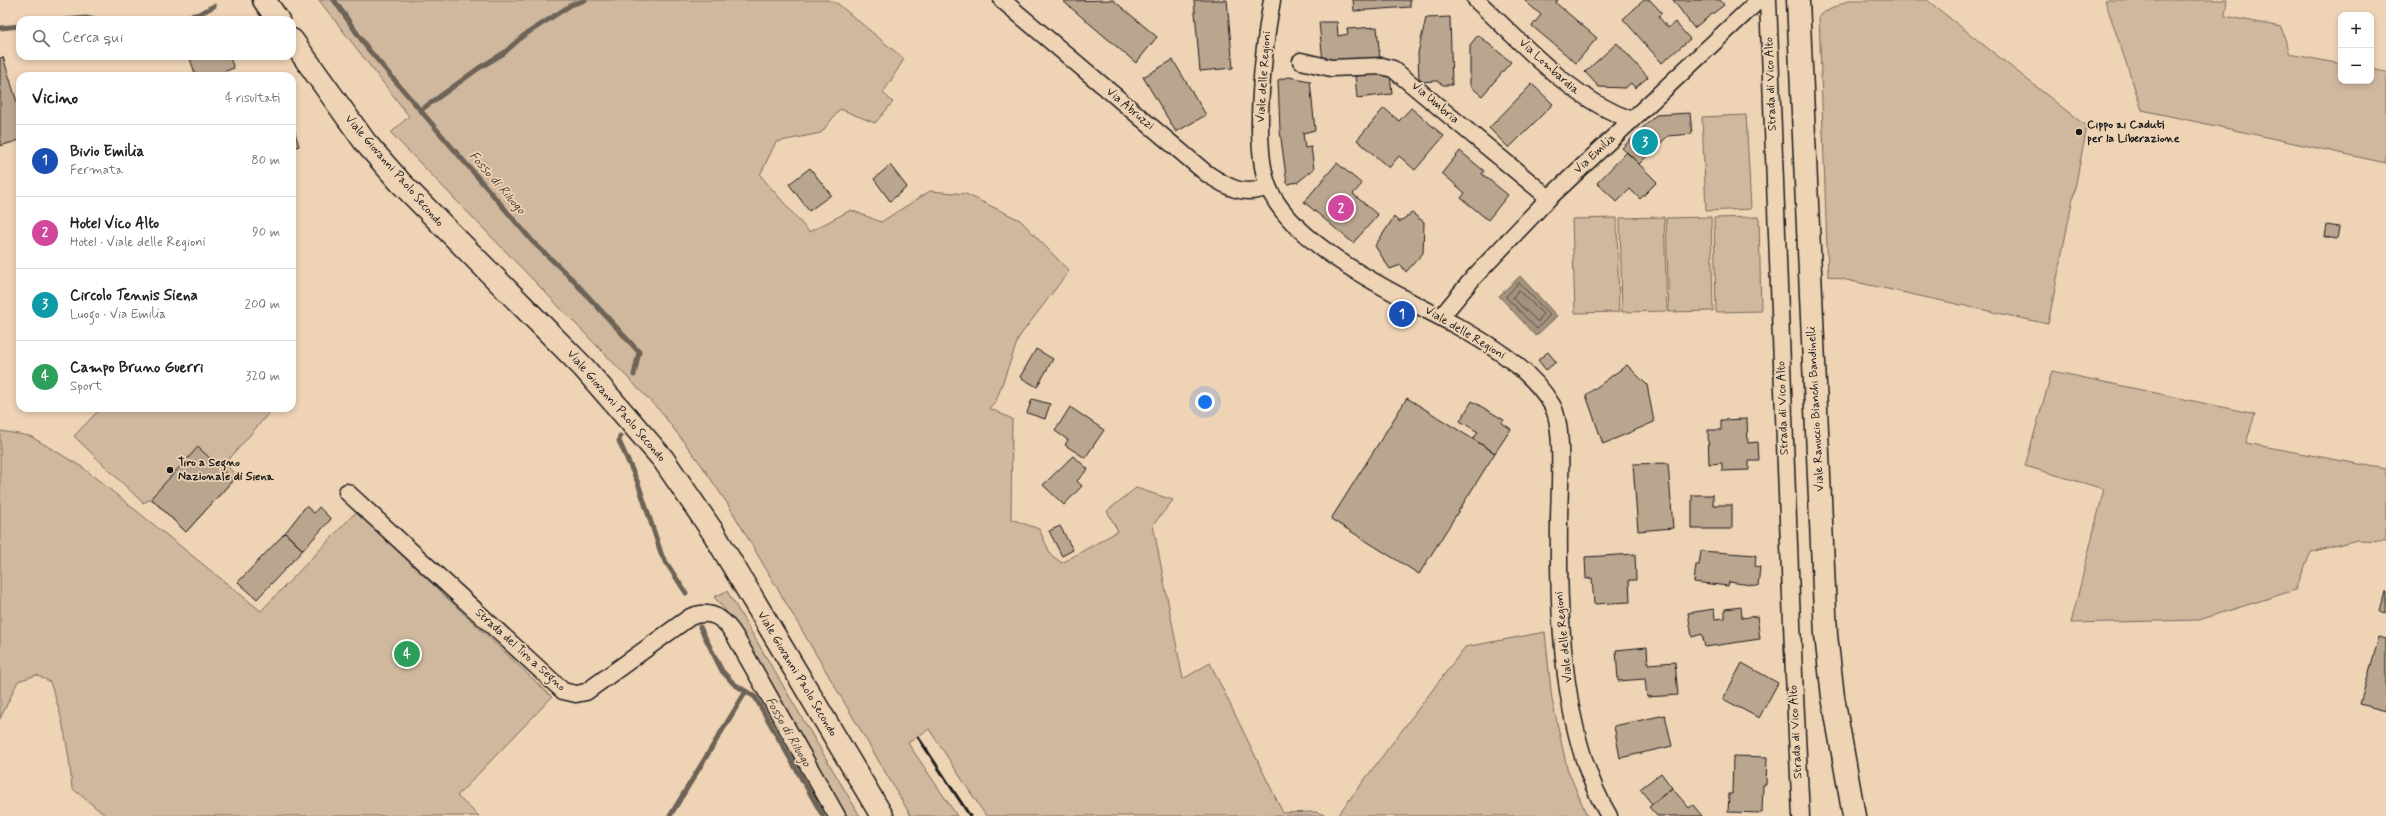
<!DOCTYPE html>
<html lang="it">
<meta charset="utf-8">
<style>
body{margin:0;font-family:Mynerve,sans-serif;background:#f2f2f2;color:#202124}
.controls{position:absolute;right:12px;top:12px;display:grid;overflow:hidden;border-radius:8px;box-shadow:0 2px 6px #0003}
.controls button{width:36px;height:36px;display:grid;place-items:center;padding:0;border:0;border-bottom:1px solid #e0e0e0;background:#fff;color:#202124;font:20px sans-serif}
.you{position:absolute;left:1205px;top:402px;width:14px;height:14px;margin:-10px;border:3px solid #fff;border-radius:50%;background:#1a73e8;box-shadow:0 0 0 6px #1a73e833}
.badge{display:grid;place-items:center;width:26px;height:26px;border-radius:50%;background:#1c1c1c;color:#fff;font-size:13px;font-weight:700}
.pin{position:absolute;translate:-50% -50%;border:2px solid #fff;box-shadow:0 1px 4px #0006}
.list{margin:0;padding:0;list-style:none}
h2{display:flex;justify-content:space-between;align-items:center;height:52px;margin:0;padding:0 16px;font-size:17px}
h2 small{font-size:13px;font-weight:400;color:#757577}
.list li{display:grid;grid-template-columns:26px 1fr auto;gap:12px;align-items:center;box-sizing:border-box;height:72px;padding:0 16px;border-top:1px solid #e0e0e0}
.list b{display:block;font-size:15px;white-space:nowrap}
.list p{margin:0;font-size:13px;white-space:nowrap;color:#757577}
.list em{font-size:13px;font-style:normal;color:#757577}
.icon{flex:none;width:22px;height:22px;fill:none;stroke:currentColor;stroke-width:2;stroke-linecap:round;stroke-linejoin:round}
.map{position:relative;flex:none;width:2386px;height:816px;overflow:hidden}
.search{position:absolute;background:#fff;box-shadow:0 2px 6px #0003;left:16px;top:16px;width:280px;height:44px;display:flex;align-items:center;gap:10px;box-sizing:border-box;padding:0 14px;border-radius:12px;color:#757577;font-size:15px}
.panel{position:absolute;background:#fff;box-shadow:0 2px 6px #0003;left:16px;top:72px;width:280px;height:340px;border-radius:12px}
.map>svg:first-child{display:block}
.green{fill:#d0b89f;stroke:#766a5e}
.water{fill:#a3927e;stroke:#6d6357}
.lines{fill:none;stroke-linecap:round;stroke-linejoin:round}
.shore{stroke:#524b43;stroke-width:1}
.stream{stroke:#6d6357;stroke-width:5}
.building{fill:#baa58f;stroke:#1c1c1c}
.street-casing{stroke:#1c1c1c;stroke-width:19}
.secondary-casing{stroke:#1c1c1c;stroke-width:25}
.primary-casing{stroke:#1c1c1c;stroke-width:25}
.street{stroke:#eed3b5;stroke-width:16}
.secondary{stroke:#eed3b5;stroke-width:22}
.primary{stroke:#eed3b5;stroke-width:22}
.rail{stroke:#1c1c1c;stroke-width:3}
.poi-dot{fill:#1c1c1c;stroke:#eed3b5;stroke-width:1.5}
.labels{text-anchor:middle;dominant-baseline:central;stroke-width:3.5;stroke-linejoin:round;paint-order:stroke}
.street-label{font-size:12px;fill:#1c1c1c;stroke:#eed3b5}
.poi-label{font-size:12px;font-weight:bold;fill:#1c1c1c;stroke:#eed3b5;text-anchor:start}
.water-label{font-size:13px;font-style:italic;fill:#4b453e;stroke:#eed3b5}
</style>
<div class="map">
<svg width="2386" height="816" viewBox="0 0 2386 816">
<rect width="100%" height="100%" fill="#eed3b5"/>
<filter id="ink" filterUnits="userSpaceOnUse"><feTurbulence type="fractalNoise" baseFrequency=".025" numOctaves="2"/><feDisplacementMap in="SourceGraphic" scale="8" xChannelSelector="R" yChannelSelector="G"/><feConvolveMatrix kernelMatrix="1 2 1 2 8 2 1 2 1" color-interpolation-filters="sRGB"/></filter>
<g filter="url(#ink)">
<path class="green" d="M319,0H829L838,4L904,59L883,93L893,102L875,123L840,109L821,133L776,142L760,175L809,232L851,210L881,222L930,191L966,194L1020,220L1069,271L1019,337L996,401L989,408L1012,419L1011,519L1039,529L1051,555L1062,563L1118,531L1107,511L1136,488L1173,500L1153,525L1183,679L1210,663L1283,813L1316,812L1327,816H986L929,729L908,743L957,816H911L729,506L700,463L661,412L391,133L409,116Z
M1849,0H1927L2087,127L2048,324L1828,276L1819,15Z
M2105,0H2227L2225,16L2281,27L2290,54L2341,64V81H2371V69L2386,72V163L2142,110Z
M1746,115L1751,209L1706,211L1702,117Z
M1664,217L1667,311L1622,312L1620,218Z
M1711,217L1713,311L1669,312L1666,218Z
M1759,217L1761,311L1716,312L1714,218Z
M1617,218L1619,312L1575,313L1572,219Z
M2052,371L2255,414L2246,443L2386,469V541L2357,540L2311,552L2295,590L2199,620L2071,623L2104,489L2025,466Z
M101,408H273L225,464L237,476L186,532L151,499L143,503L74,436Z
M0,431L30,436L82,467L261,611L356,512L552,697L457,796L479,816H106L72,788C69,750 63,717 50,682L37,675L18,681L0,719Z
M727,591L860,816H847L725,610L714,597Z
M1545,632L1552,700L1567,768L1587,816H1337L1465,647Z"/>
<path class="water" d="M1520,276L1557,316L1536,336L1499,296Z"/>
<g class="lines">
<path class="shore" d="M1519,283L1550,315L1537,329L1506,297Z
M1519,290L1543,314L1538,322L1513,298Z"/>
<path class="stream" d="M334,0L368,49L462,159L533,242L572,279L639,352L634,375
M65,20L86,18L95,20
M172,20L199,14L214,6
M0,28L20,26
M421,110L479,68L504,53L523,36L571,5L585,0
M620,436L619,441L638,483L662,556L686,593
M700,627L722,671L734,684L755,697L823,816
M670,816L745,693"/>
</g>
<path class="building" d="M1113,0L1157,37L1136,63L1063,1Z
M1194,0H1227L1233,68L1200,71Z
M1353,0H1410V7L1354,11Z
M1524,0H1558L1556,3L1597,38L1576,63L1532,26L1541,15Z
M1644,0H1650L1662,13L1658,16L1668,28L1675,22L1690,39L1662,63L1623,19Z
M1673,0H1720L1724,5L1694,28Z
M1450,17L1452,85H1443L1437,81L1419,82L1418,53L1426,18Z
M1319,22H1337L1338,36L1348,34L1347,29L1377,27L1380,60L1323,62Z
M1478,35L1511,62L1482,96L1470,86V45Z
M1617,43L1648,77L1635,88L1631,83L1625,88L1599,87L1585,72Z
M189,56H229L234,68L212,76H196Z
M3,57L20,112V140L0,146V58Z
M1173,60L1206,115L1176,132L1143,77Z
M1390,73L1392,94L1357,98L1355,76Z
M1289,77L1310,81L1315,130L1303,133L1305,148L1311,147L1314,169L1298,182L1287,184L1280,131L1278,80Z
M1532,84L1553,104L1509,148L1489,128Z
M1384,108L1399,121L1411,108L1444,136L1415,170L1399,156L1389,168L1357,140Z
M1690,113L1692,134L1668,136L1639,164L1622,148L1656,115Z
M292,123L299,146L292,148Z
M1460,151L1484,171L1482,174L1508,195L1488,220L1461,198L1465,193L1442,173Z
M1627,152L1657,182L1640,199L1630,189L1617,202L1597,183Z
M1337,163L1362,184L1353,194L1378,215L1353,243L1304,202Z
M890,165L907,187L890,201L874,179Z
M810,168L831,195L809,211L789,184Z
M1412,213L1424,222L1423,253L1406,272L1401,265L1390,269L1375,246L1394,217L1399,222Z
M2327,225L2339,227L2337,239L2325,237Z
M1036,349L1053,359L1037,387L1020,377Z
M1548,352L1556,362L1546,370L1538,360Z
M1627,365L1647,385L1654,422L1603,444L1586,395Z
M1407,398L1495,453L1419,574L1331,519Z
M1032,399L1050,404L1045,419L1027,413Z
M1472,401L1504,420L1502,423L1511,429L1495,453L1473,439L1478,432L1460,421Z
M1070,407L1104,430L1085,458L1065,445L1068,440L1055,431Z
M1747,419L1748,443L1758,442L1759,461H1749V470L1722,471V463L1709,464L1708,430H1721V420Z
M198,447L233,480L186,532L151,498Z
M1073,456L1088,469L1077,481L1082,486L1064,505L1043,485Z
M1668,463L1673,528L1638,531L1633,464Z
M1692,495H1713V505H1732V529H1692Z
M306,506L314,513L319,507L331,519L303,550L285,533Z
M1060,526L1073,550L1062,556L1049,531Z
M285,533L303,550L257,599L238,582Z
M1701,551L1756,555L1755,566L1760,567L1758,586L1729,582L1728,586L1694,582L1696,565H1699Z
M1635,554L1636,580H1629L1630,602L1594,604L1592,578L1586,579L1585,557Z
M2385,592H2386V613L2380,611Z
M1741,607L1742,618L1757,616L1760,639L1705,647L1702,634L1692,637L1688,613L1714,609L1715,619L1725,618V609Z
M2379,637L2386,639V711L2360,704Z
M1647,647L1648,664L1675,662L1678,695L1647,697L1645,679L1618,681L1616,650Z
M1742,663L1778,683L1759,718L1723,699Z
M1665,715L1672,746L1620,758L1614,726Z
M1733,756L1767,757L1766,785H1763L1762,813L1728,812L1729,794H1732Z
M1661,773L1672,788L1652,804L1640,789Z
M1672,788L1689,808L1693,805L1702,816H1657L1649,807Z"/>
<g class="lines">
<g class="street-casing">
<path id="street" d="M1002,0L1206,173C1227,187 1243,197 1268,187
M1272,0C1264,45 1250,153 1271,193C1301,251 1399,295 1455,325C1491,345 1531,369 1552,405C1565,427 1559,493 1559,521C1558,612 1561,736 1609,816
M1476,0C1524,44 1569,98 1632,120
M1768,0L1794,675L1801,816
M1301,61L1331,68L1382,66L1393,69L1549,198
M1441,317L1474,277L1549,198L1759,0
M347,492L563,691L576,694L586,692L690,617C711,608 724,618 735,636L837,816"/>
</g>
<g class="secondary-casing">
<path id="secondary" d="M1798,0L1826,635L1833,697L1854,816"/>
</g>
<g class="primary-casing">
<path id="primary" d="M264,0L278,20
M292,40L365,142L400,182L584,368L663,459L713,532L882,816"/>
</g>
<use href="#street" class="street"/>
<use href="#secondary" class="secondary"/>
<use href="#primary" class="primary"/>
<path class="rail" d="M918,737L970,816"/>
</g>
</g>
<g class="poi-dot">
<circle cx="2079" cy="132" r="4"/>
<circle cx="170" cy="470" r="4"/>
</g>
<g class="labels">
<g class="street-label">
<text transform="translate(1549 67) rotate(42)">Via Lombardia</text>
<text transform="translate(1264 77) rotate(-86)">Viale delle Regioni</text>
<text transform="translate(1771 84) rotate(-92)">Strada di Vico Alto</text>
<text transform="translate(1435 103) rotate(40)">Via Umbria</text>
<text transform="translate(1130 109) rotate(40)">Via Abruzzi</text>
<text transform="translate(1595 154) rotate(-43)">Via Emilia</text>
<text transform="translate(394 171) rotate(49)">Viale Giovanni Paolo Secondo</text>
<text transform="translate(1465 333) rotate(31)">Viale delle Regioni</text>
<text transform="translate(616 406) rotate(49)">Viale Giovanni Paolo Secondo</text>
<text transform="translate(1783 408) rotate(-92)">Strada di Vico Alto</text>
<text transform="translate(1816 409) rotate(-93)">Viale Ranuccio Bianchi Bandinelli</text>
<text transform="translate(1564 637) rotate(-96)">Viale delle Regioni</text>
<text transform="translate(520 650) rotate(42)">Strada del Tiro a Segno</text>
<text transform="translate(797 674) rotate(59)">Viale Giovanni Paolo Secondo</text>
<text transform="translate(1796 732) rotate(-93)">Strada di Vico Alto</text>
</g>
<g class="poi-label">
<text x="2087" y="125">Cippo ai Caduti<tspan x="2087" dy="14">per la Liberazione</tspan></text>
<text x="178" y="463">Tiro a Segno<tspan x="178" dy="14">Nazionale di Siena</tspan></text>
</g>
<g class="water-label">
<text transform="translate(497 183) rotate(49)">Fosso di Riluogo</text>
<text transform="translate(788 732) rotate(60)">Fosso di Riluogo</text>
</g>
</g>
</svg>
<div class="controls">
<button>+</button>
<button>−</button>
</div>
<div class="you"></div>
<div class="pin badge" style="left:1402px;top:314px;background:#1a4fb4">1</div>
<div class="pin badge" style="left:1341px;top:208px;background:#d1479c">2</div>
<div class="pin badge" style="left:1645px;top:142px;background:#0f9aa8">3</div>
<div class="pin badge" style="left:407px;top:654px;background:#2e9e5b">4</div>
<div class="search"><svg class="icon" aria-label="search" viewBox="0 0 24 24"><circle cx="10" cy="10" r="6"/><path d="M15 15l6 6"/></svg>Cerca qui</div>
<section class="panel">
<h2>Vicino<small>4 risultati</small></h2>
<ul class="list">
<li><span class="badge" style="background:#1a4fb4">1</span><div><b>Bivio Emilia</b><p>Fermata</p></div><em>80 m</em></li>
<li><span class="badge" style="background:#d1479c">2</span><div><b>Hotel Vico Alto</b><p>Hotel · Viale delle Regioni</p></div><em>90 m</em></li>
<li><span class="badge" style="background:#0f9aa8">3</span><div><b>Circolo Tennis Siena</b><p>Luogo · Via Emilia</p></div><em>200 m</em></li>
<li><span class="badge" style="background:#2e9e5b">4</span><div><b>Campo Bruno Guerri</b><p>Sport</p></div><em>320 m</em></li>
</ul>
</section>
</div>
